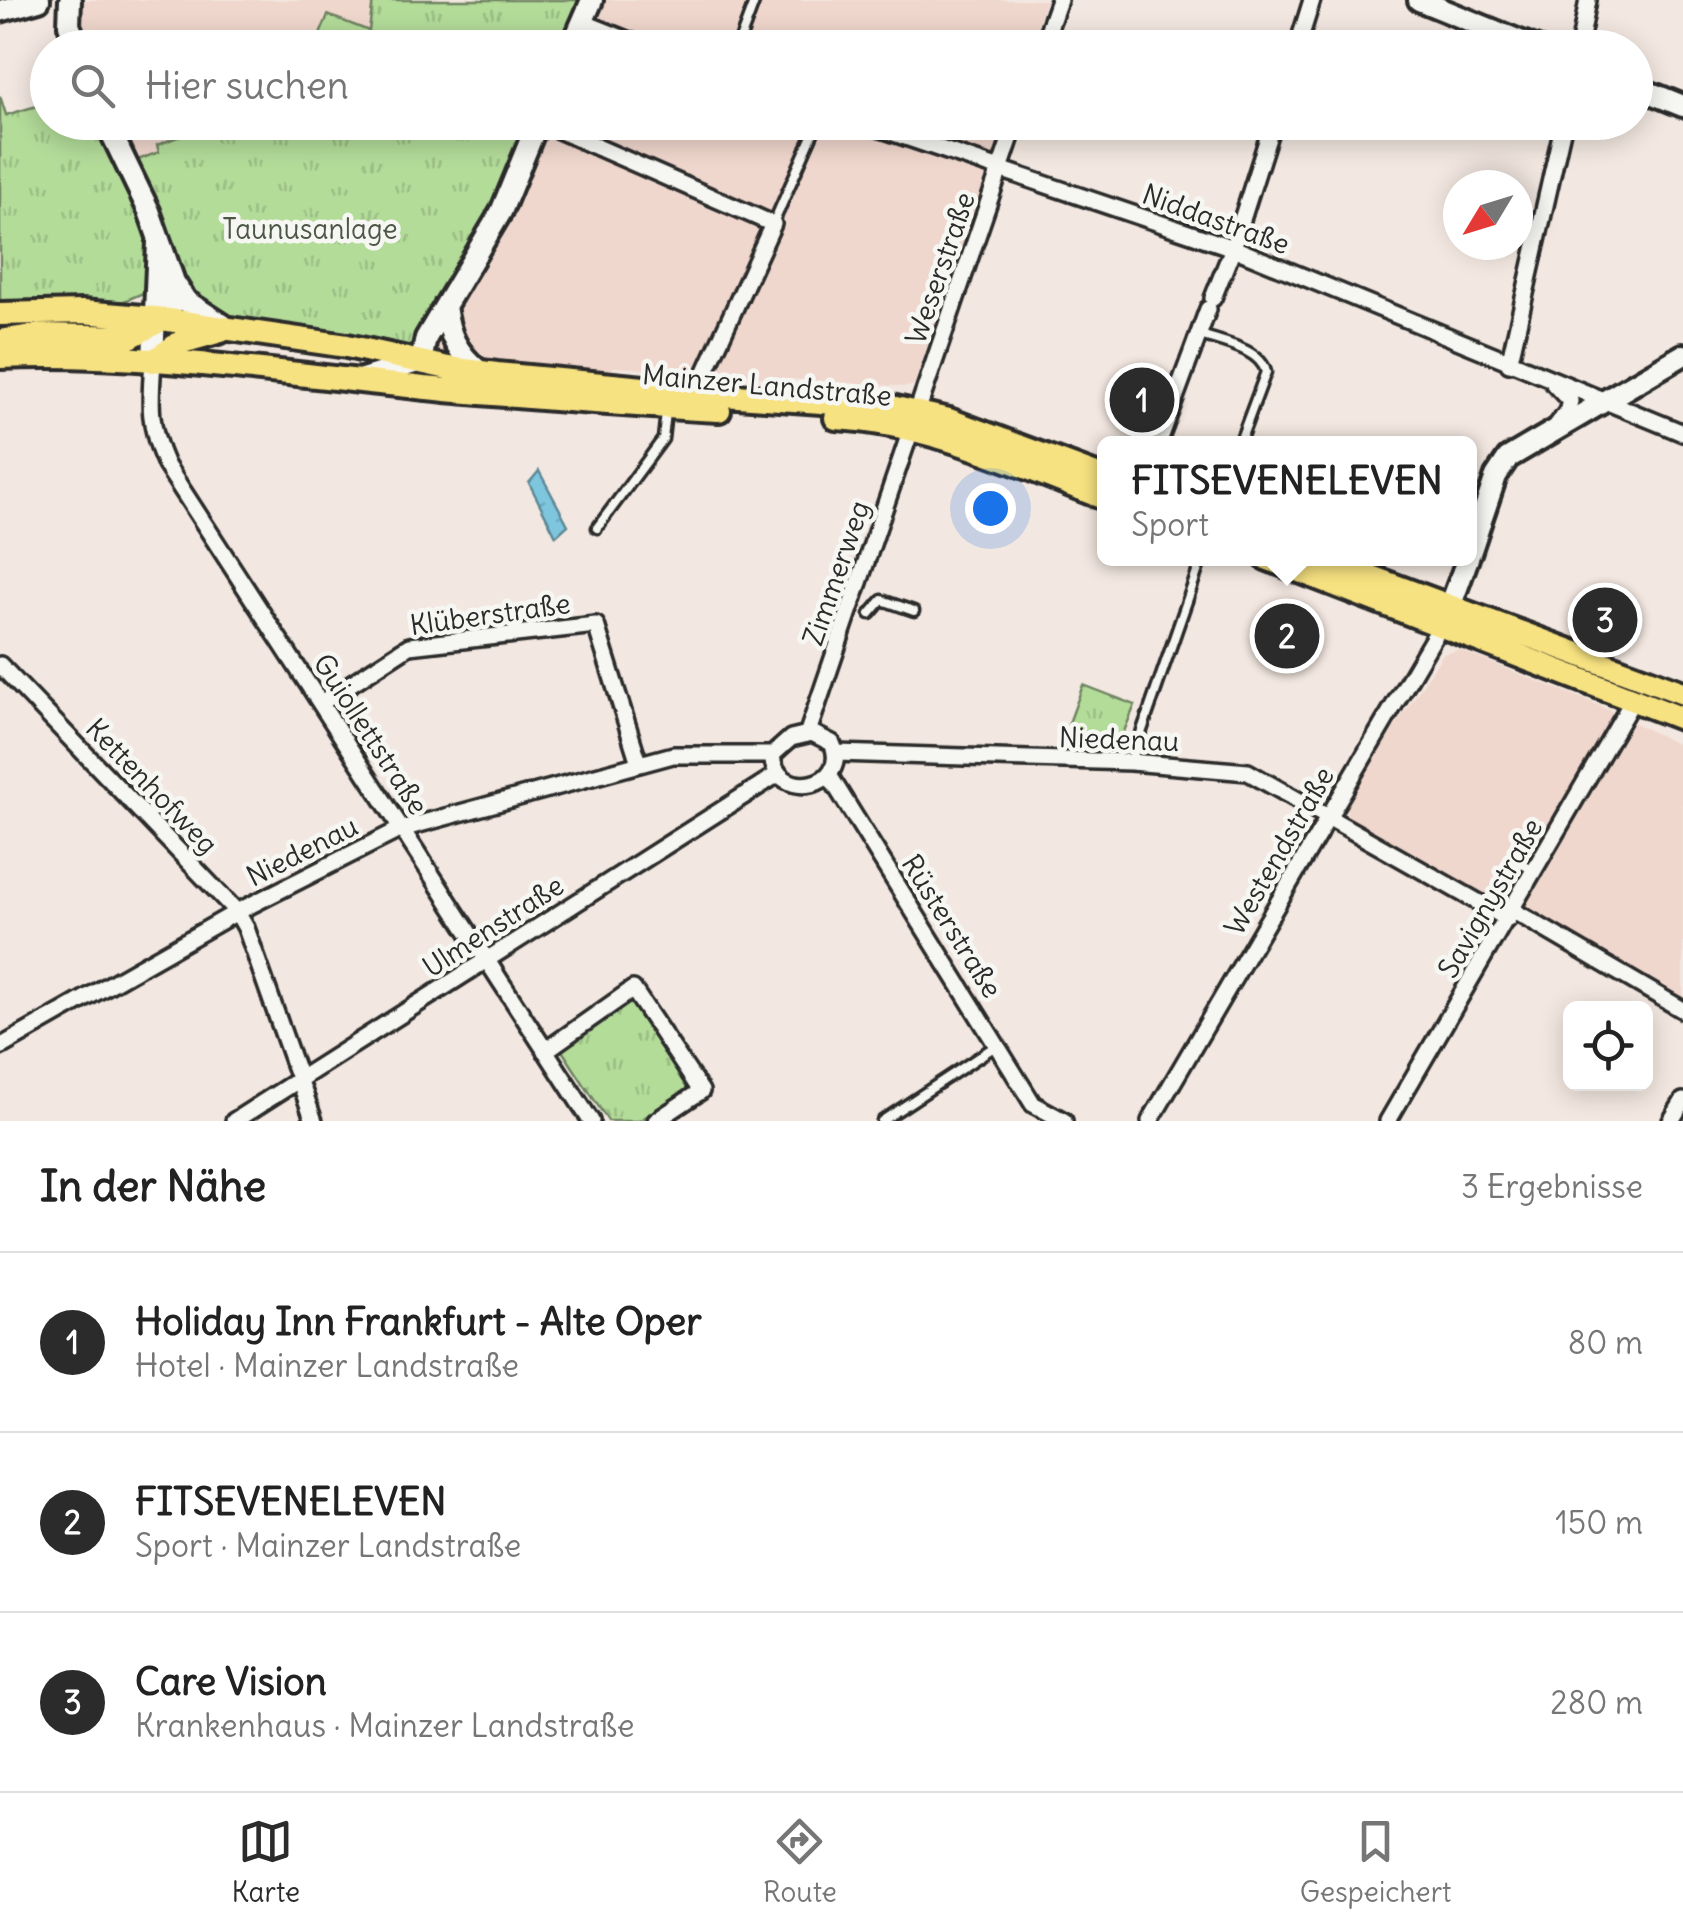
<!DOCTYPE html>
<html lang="de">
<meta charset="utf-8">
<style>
body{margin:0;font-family:Delius,sans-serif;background:#f2f2f2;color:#222}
.controls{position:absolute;right:30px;bottom:30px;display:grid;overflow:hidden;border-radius:15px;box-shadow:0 5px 25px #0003}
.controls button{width:90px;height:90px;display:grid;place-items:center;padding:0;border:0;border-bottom:2px solid #e0e0e0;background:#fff;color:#222;font:50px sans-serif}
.compass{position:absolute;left:1443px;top:170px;width:90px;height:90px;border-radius:50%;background:#fff;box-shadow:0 5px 25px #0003;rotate:232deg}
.you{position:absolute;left:990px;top:508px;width:35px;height:35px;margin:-25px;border:8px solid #fff;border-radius:50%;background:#1a73e8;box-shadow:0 0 0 15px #1a73e833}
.badge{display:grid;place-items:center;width:65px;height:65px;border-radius:50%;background:#2b2b2b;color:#fff;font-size:32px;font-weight:700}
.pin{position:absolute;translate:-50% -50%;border:5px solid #fff;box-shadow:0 2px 10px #0006}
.popup{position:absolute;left:1097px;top:436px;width:380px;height:130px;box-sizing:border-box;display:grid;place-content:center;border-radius:15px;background:#fff;filter:drop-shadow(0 2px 8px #0005);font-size:32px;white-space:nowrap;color:#767676}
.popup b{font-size:38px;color:#222}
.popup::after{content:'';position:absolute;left:50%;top:100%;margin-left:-20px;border:20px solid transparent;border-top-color:#fff}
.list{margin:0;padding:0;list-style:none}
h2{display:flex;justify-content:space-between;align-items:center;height:130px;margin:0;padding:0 40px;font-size:42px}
h2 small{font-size:32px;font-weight:400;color:#767676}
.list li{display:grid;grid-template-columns:65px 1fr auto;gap:30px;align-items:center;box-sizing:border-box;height:180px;padding:0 40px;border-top:2px solid #e0e0e0}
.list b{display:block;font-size:38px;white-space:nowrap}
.list p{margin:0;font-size:32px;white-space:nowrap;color:#767676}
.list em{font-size:32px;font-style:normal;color:#767676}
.icon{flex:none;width:55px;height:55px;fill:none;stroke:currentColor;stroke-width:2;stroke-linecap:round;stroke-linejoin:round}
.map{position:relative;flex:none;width:1683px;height:1121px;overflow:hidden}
.search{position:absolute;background:#fff;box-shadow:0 5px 25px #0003;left:30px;right:30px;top:30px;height:110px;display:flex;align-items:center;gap:25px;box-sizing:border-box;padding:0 35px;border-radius:55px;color:#767676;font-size:38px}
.sheet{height:670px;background:#fff}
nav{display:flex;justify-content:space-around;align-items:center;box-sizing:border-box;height:140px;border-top:2px solid #e0e0e0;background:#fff;font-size:28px;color:#767676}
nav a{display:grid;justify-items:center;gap:5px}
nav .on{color:#2b2b2b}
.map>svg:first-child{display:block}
.built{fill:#f0d7cd}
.park{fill:url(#park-tufts);stroke:#6f8462;stroke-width:2.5}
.water{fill:url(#water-ripples);stroke:#5d8896;stroke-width:2.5}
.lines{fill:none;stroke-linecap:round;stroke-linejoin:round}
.service-casing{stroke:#2b2b2b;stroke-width:15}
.minor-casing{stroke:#2b2b2b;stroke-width:22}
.secondary-casing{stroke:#2b2b2b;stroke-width:28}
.primary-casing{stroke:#2b2b2b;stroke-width:30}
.service{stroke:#f6f6f2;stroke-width:8}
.minor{stroke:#f6f6f2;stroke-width:15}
.secondary{stroke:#f6f6f2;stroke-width:20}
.primary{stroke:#f7e281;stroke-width:22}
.labels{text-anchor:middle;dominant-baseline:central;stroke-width:9;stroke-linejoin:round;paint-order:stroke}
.street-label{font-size:28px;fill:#2b2b2b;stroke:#f6f6f2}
.park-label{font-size:28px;fill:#4d5746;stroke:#f6f6f2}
</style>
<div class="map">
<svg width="1683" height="1121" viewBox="0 0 1683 1121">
<defs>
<pattern id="park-tufts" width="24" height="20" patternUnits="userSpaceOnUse" patternTransform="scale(2.5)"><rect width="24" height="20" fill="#b3dc99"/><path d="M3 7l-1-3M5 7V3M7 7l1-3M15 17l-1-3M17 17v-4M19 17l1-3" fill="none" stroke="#9abd84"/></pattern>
<pattern id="water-ripples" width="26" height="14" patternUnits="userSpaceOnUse" patternTransform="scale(2.5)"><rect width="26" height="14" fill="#7ec6de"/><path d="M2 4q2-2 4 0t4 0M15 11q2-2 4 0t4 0" fill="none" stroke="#6daabf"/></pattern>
</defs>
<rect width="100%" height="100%" fill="#f3e8e1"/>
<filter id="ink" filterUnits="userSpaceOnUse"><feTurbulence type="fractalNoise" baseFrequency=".01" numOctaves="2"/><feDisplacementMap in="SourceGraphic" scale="20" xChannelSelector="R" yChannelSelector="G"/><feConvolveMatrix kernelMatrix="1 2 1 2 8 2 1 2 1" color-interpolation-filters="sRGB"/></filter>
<g filter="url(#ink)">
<path class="built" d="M74,0H373L370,31L328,15L315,48L93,47Z
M581,0H1046L1030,47L565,48Z
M123,123H260L210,137L208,126L157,146L160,152L137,161Z
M540,123H1004L914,385L907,387L613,367L611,383L421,361Z
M1459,650L1596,704L1683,747V998L1509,897L1496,904L1348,818L1345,802L1443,654Z"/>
<path class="park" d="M373,0H580L560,47H315L328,15L369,31Z
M0,96L6,115L47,103L48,122L123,123L138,160L159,152L157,145L208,125L210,137L260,122L528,123L492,207L410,348L229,328L162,285L96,313L0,314Z
M1083,685L1135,705L1120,741L1065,734Z
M633,1001L691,1087L639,1121H608L561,1049Z"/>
<path class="water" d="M539,471L568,525L556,536L529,483Z"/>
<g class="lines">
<g class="service-casing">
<path id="service" d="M737,48L755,0
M773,224L818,122
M1198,334C1219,342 1260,348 1266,372L1239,444
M597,528L663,439L666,412
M870,614L882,600L914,611
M1131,762L1202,558
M1515,860L1533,870
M882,1121L997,1045"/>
</g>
<g class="minor-casing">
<path id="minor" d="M582,22L647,48
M1042,48L1059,0
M1297,48L1312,0
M1579,48L1588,0
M540,122L773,224L696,393
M861,122L1233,248L1683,433
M1213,298L1233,248L1273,122
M153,361C150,403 148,425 166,465L591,1121
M1509,364L1564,122
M1554,384L1570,401L1567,412L1557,425
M1158,444L1208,309
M0,665L237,912L246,928L314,1121
M321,703L409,646L596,625L639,763
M808,732L1016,122
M812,733L832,743C852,787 776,804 772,755L791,738Z
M836,753L1131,762L1248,772L1508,919
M829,775L1033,1104L1064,1121
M1512,910L1683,1010
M0,1047L237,912L401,829L673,755H772
M545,1051L633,989L701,1091L656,1121
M234,1121L778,774
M1150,1121L1444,620
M1388,1121L1633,700
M1671,1121L1683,1101"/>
</g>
<g class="secondary-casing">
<path id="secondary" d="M70,0L69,25L78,48
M1419,0L1537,48
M0,11L39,0
M571,48L592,0
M1636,87L1683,106
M106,122L149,211L174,282L171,307L163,319
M174,282L186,301L223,325
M445,306C449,335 456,352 479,371
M153,361L158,242
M421,361L426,338L501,212L538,122
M362,379L421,361
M1470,553L1496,476L1508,458L1683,355
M1450,607L1468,558"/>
</g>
<g class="primary-casing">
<path id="primary" d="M0,314L82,312L155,318L347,346L448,368L497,374L696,393L891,407L949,420L1104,478
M0,341L41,335L130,337L163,319
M0,357C150,351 297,376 446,390C537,398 628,405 719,410
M153,361L179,343L221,331
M836,418C930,423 1018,465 1104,498
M1266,558L1683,719
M1320,558L1683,693"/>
</g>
<use href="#service" class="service"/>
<use href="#minor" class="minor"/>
<use href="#secondary" class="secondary"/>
<use href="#primary" class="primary"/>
</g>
</g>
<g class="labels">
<g class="street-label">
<text transform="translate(1216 219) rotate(20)">Niddastraße</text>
<text transform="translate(940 268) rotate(-71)">Weserstraße</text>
<text transform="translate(767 385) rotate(5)">Mainzer Landstraße</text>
<text transform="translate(836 573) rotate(-71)">Zimmerweg</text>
<text transform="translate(490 614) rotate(-8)">Klüberstraße</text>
<text transform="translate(371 734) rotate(57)">Guiollettstraße</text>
<text transform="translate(1119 739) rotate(2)">Niedenau</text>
<text transform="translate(152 786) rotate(46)">Kettenhofweg</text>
<text transform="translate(302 851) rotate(-27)">Niedenau</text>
<text transform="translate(1279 851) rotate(-60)">Westendstraße</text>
<text transform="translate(1490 898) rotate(-60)">Savignystraße</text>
<text transform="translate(493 926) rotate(-33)">Ulmenstraße</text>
<text transform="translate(952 926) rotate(58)">Rüsterstraße</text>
</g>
<g class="park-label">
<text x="310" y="229">Taunusanlage</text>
</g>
</g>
</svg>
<div class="controls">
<button><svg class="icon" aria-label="locate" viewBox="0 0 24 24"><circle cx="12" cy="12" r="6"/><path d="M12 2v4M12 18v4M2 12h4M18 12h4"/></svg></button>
</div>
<svg class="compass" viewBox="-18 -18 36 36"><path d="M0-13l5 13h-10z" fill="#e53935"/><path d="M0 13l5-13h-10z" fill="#767676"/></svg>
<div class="you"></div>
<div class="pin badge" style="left:1142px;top:400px">1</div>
<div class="pin badge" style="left:1287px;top:636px">2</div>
<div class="popup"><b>FITSEVENELEVEN</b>Sport</div>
<div class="pin badge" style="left:1605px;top:620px">3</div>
<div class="search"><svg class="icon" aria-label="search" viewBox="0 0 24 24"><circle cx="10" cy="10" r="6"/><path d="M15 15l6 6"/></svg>Hier suchen</div>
</div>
<section class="sheet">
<h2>In der Nähe<small>3 Ergebnisse</small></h2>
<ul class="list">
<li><span class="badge">1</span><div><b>Holiday Inn Frankfurt - Alte Oper</b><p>Hotel · Mainzer Landstraße</p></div><em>80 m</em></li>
<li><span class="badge">2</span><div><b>FITSEVENELEVEN</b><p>Sport · Mainzer Landstraße</p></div><em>150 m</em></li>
<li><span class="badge">3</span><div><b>Care Vision</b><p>Krankenhaus · Mainzer Landstraße</p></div><em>280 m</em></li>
</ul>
</section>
<nav>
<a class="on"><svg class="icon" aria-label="map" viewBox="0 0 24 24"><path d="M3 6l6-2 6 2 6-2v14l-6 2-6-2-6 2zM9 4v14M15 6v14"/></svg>Karte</a>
<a><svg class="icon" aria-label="directions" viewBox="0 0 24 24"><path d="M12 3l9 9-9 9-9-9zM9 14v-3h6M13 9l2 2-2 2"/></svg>Route</a>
<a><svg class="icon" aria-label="saved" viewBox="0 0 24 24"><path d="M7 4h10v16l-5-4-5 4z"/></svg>Gespeichert</a>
</nav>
